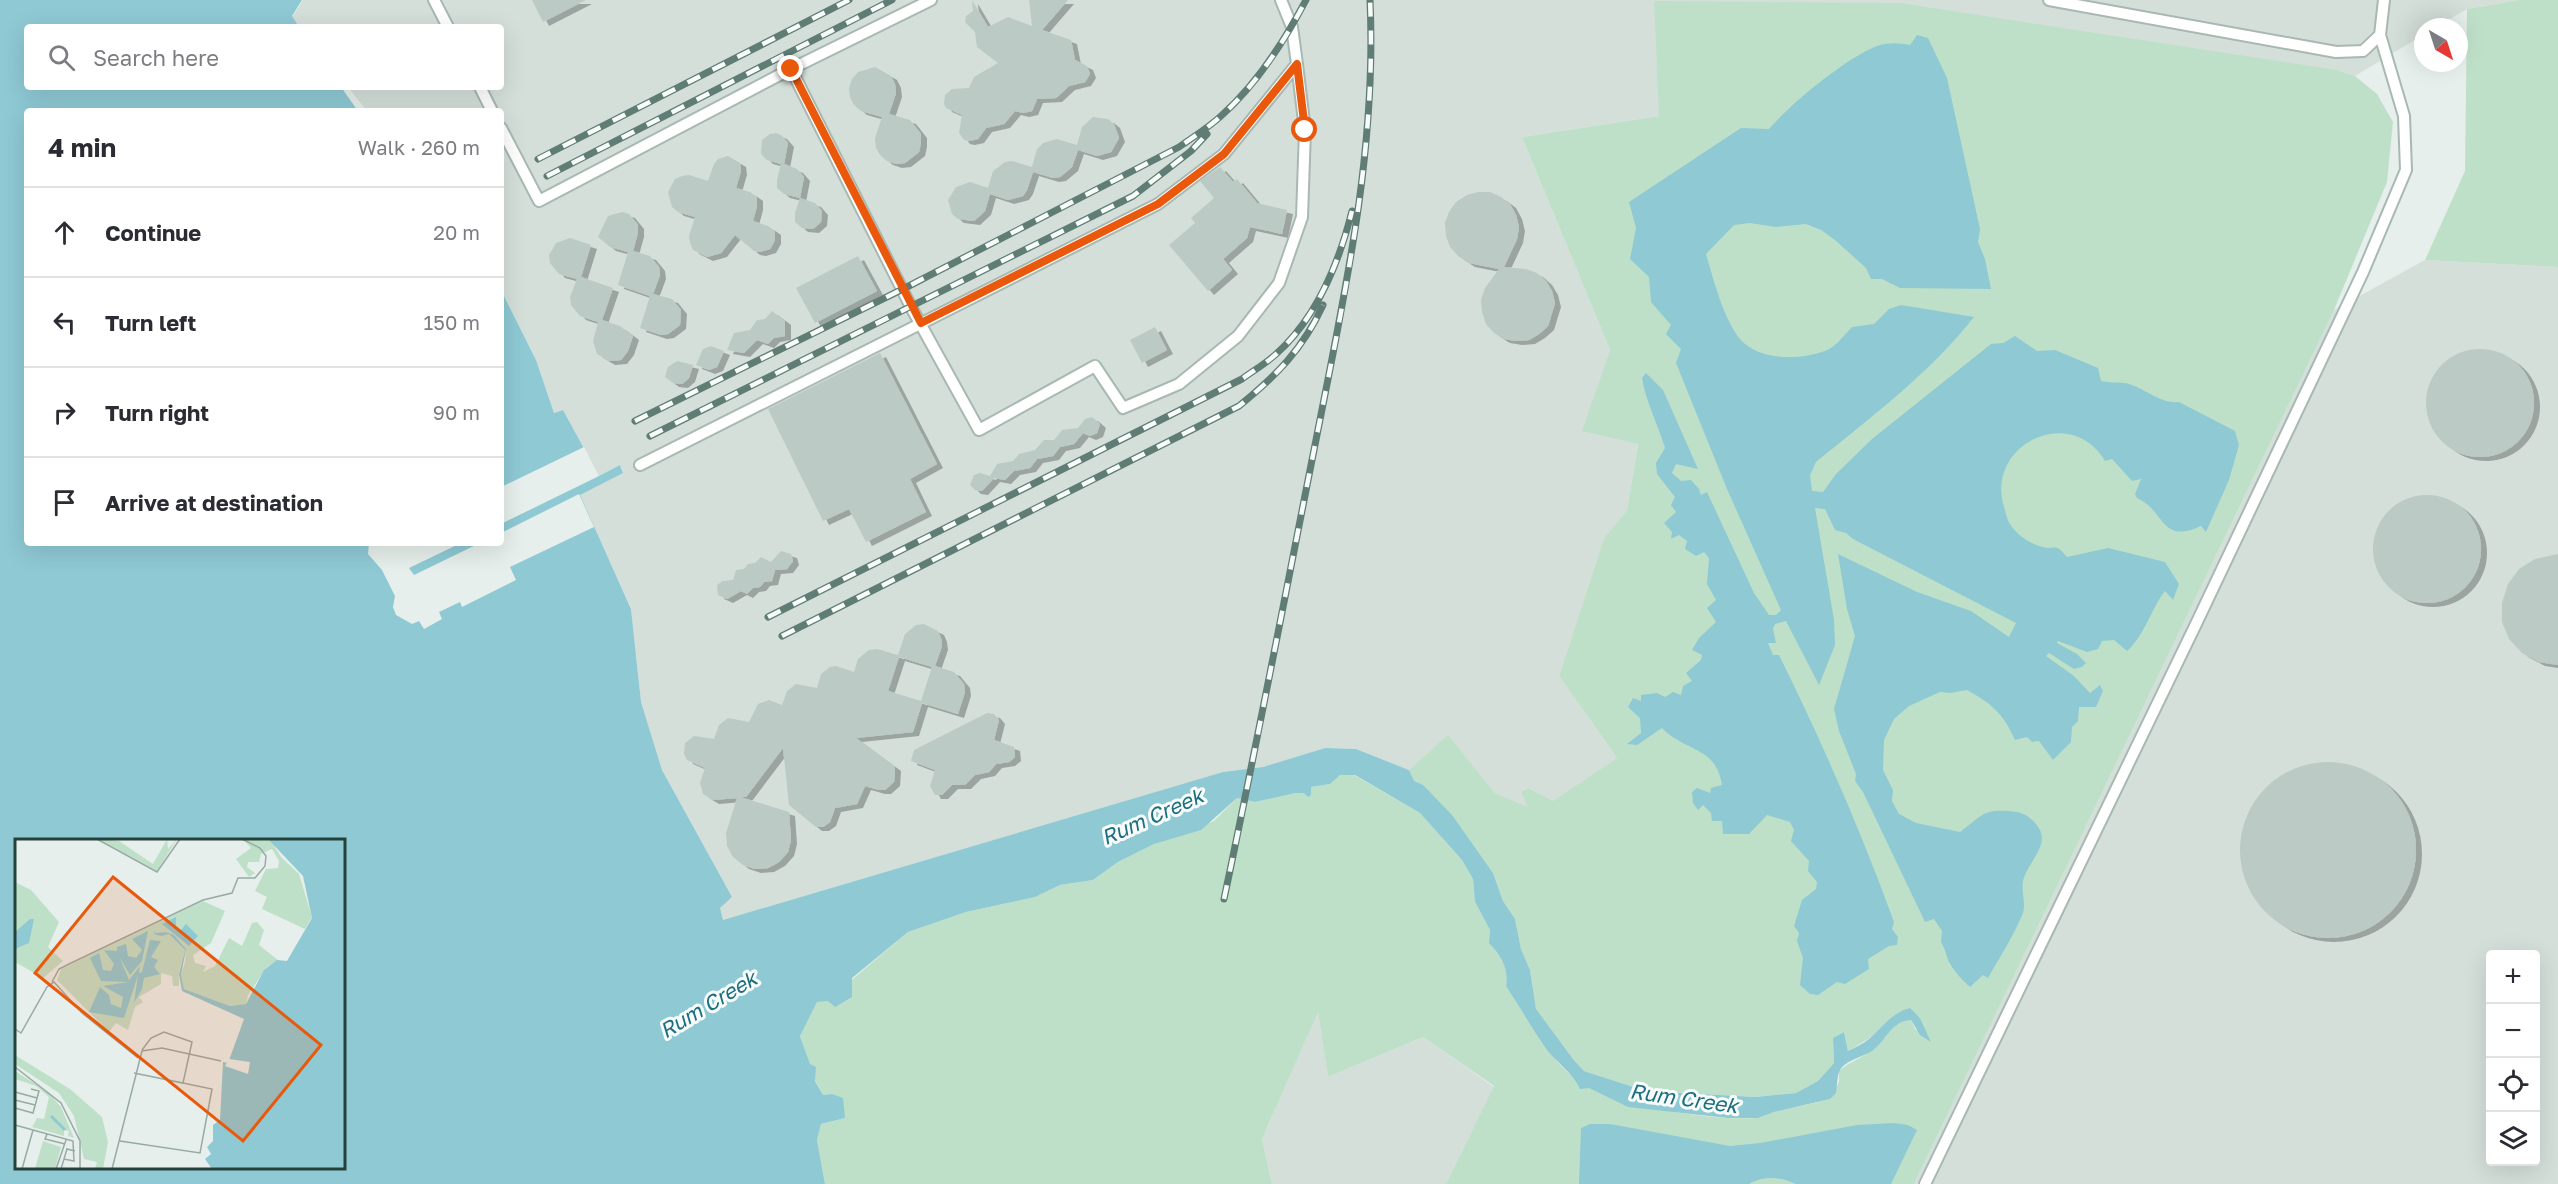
<!DOCTYPE html>
<meta charset="utf-8">
<style>
body{margin:0;font-family:"Golos Text",sans-serif;background:#f2f2f3;color:#2b2b33}
.controls{position:absolute;right:18px;bottom:18px;display:grid;overflow:hidden;border-radius:6px;box-shadow:0 6px 24px #0002}
.controls button{width:54px;height:54px;display:grid;place-items:center;padding:0;border:0;border-bottom:2px solid #e1e1e2;background:#fff;color:#2b2b33;font:30px sans-serif}
.compass{position:absolute;left:2414px;top:18px;width:54px;height:54px;border-radius:50%;background:#fff;box-shadow:0 6px 24px #0002;rotate:141deg}
.stop{position:absolute;width:18px;height:18px;margin:-14px;border:4px solid #ea580c;border-radius:50%;background:#fff}
.stop.end{background:#ea580c;border-color:#fff;box-shadow:0 2px 6px #0008}
.list{margin:0;padding:0;list-style:none}
h2{display:flex;justify-content:space-between;align-items:center;height:78px;margin:0;padding:0 24px;font-size:26px}
h2 small{font-size:20px;font-weight:400;color:#7c7c81}
.list li{display:grid;grid-template-columns:39px 1fr auto;gap:18px;align-items:center;box-sizing:border-box;height:90px;padding:0 24px;border-top:2px solid #e1e1e2}
.list b{display:block;font-size:22px;white-space:nowrap}
.list em{font-size:20px;font-style:normal;color:#7c7c81}
.icon{flex:none;width:33px;height:33px;fill:none;stroke:currentColor;stroke-width:2;stroke-linecap:round;stroke-linejoin:round}
.map{position:relative;flex:none;width:2558px;height:1184px;overflow:hidden}
.search{position:absolute;background:#fff;box-shadow:0 6px 24px #0002;left:24px;top:24px;width:480px;height:66px;display:flex;align-items:center;gap:15px;box-sizing:border-box;padding:0 21px;border-radius:6px;color:#7c7c81;font-size:22px}
.panel{position:absolute;background:#fff;box-shadow:0 6px 24px #0002;left:24px;top:108px;width:480px;height:438px;border-radius:6px}
.map>svg:first-child{display:block}
.built{fill:#d4dfda;fill-rule:evenodd}
.green{fill:#bfe0c8}
.water{fill:#8ec9d4;fill-rule:evenodd}
.pier{fill:#e6efeb}
.building{fill:#bbcac4;fill-rule:evenodd;filter:url(#shadow)}
.lines{fill:none;stroke-linecap:round;stroke-linejoin:round}
.service-casing{stroke:#a8b8b2;stroke-width:14}
.service{stroke:#fff;stroke-width:10}
.rail-casing{stroke:#5f7d75;stroke-width:7}
.rail{stroke:#f7fbf9;stroke-width:4.5;stroke-dasharray:14;stroke-linecap:butt}
.route{stroke:#ea580c;stroke-width:8}
.labels{text-anchor:middle;dominant-baseline:central;stroke-width:6;stroke-linejoin:round;paint-order:stroke}
.water-label{font-size:21px;font-style:italic;fill:#1c6f80;stroke:#f7fbf9}
.inset-river{fill:none;stroke:#8ec9d4;stroke-width:3}
.inset-road{fill:none;stroke:#98aaa4;stroke-width:1.5}
.view{fill:#e8590c;fill-opacity:0.15;stroke:#e8590c;stroke-width:3}
.inset-edge{fill:none;stroke:#24423a;stroke-width:3}
</style>
<div class="map">
<svg width="2558" height="1184" viewBox="0 0 2558 1184">
<defs>
<filter id="shadow"><feDropShadow dx="6" dy="4" stdDeviation="0" flood-color="#0004"/></filter>
</defs>
<rect width="100%" height="100%" fill="#e6efeb"/>
<path class="built" d="M303,0H2519L2467,9L2436,27H2423V35L2355,76L2337,70L1659,116L1522,137L1610,350L1583,431L1638,443L1627,510L1604,538L1559,676L1617,758L1553,802L1528,788L1521,792L1529,808L1495,793L1448,736L1409,770L1356,749L1325,748L1263,767L1223,772L723,920L719,908L732,897L662,770L641,702L631,608L579,494L623,472L620,465L599,476L563,410L554,413L536,360L501,290V111H367L348,87H501V27H298L291,19Z
M2425,260L2558,267V1184H1914L2334,310ZM2490,954H2536V1162H2490Z
M1318,1011L1328,1077L1423,1037L1494,1087L1446,1184H1272L1262,1139Z"/>
<path class="green" d="M2519,0H2558V267L2425,260L2465,171L2467,9Z
M1654,1L1900,3L2337,70L2355,76L2377,94L2393,122L2387,182L2334,310L1914,1184H1446L1494,1086L1423,1037L1328,1077L1318,1012L1262,1139L1272,1184H825L817,1140L821,1124L845,1118L832,1094L823,1095L815,1080L800,1035L817,1002L828,1000L908,932L966,912L1035,897L1060,885L1093,880L1118,862L1154,844L1214,821L1237,798L1255,802L1296,793H1305L1311,787L1330,784L1339,775H1354L1420,813L1462,860L1473,879L1475,902L1490,930L1489,943C1502,955 1509,969 1506,986C1528,1018 1544,1053 1574,1078C1606,1105 1712,1121 1755,1118C1762,1118 1769,1113 1776,1111C1794,1107 1812,1104 1830,1099L1839,1082V1071C1849,1062 1860,1059 1871,1051C1887,1041 1890,1021 1911,1020L1915,1029L1930,1041L1920,1018L1910,1009L1868,1039L1848,1051L1844,1032L1833,1038L1834,1063L1818,1081L1796,1093L1755,1097L1646,1091L1584,1071L1573,1059L1536,1010L1530,970L1521,949L1515,919L1503,901L1493,873L1453,816L1414,782L1409,770L1448,735L1495,793L1528,807L1521,792L1528,788L1553,801L1617,758L1559,676L1604,538L1627,510L1638,444L1582,431L1610,350L1522,137L1659,116Z"/>
<path class="water" d="M0,0H302L292,16L299,27H27V87H341L358,111H27V543H501V290L536,360L554,413L563,410L599,476L620,465L623,473L580,495L631,609L641,702L662,770L732,897L720,908L723,920L1223,772L1263,767L1325,748L1356,749L1409,770L1414,781L1423,785L1453,816L1493,873L1503,901L1515,919L1521,949L1530,970L1536,1009L1573,1059L1584,1071L1646,1091L1755,1097L1796,1093L1818,1081L1834,1063L1833,1038L1844,1032L1848,1051C1855,1047 1863,1044 1869,1039C1883,1027 1891,1013 1910,1008L1920,1018L1931,1042L1920,1035L1911,1020C1891,1021 1887,1040 1872,1051C1863,1057 1846,1060 1840,1070C1837,1075 1837,1087 1836,1093L1830,1099L1774,1112L1758,1118H1728L1628,1107L1589,1088L1580,1089C1573,1073 1557,1063 1547,1050C1532,1029 1520,1007 1506,986C1509,969 1501,955 1489,943L1490,930L1475,902L1473,879L1462,860L1420,813L1355,775H1340L1330,784L1311,787V795L1308,797L1304,793H1296L1255,802L1237,798L1201,830L1154,844L1118,862L1093,880L1060,885L1035,897L966,912L908,932L852,978V997L835,1007L828,1001L817,1002L800,1036L810,1064L816,1067L815,1081L823,1095L832,1094L843,1098L845,1118L821,1124L817,1140L825,1184H0ZM16,840H344V1168H16Z
M1917,35L1928,38L1947,78L1980,229L1978,242L1985,259L1991,289L1900,288L1882,279H1871L1866,268L1835,240L1821,230L1806,224L1776,227L1750,223L1734,225L1706,254C1713,278 1724,321 1741,340C1760,361 1800,360 1825,351C1836,347 1844,335 1852,327L1874,324L1889,309L1901,305L1974,317C1930,373 1871,417 1816,462L1810,475L1812,491L1823,492L1836,474L1872,439L1991,344L2003,343L2015,336L2037,351L2055,350L2098,368L2101,381C2110,383 2117,382 2125,383C2144,387 2159,404 2179,402L2235,431L2239,445L2229,480L2206,532L2201,526C2160,545 2165,510 2137,498L2135,494L2141,479L2132,481L2112,459L2105,461C2071,403 1985,444 2004,507C2006,513 2007,520 2010,524C2019,538 2033,545 2048,548C2051,548 2055,547 2057,548C2061,549 2065,555 2067,557L2108,548L2165,562L2179,584L2173,600L2165,591C2151,609 2145,635 2127,651L2114,640L2102,641L2098,649L2087,652L2058,641L2057,643L2077,654L2086,663L2082,667L2074,669L2049,653L2046,656L2074,676L2090,693L2100,685L2103,691L2096,707H2079L2078,721L2072,727L2071,742L2053,760L2039,741L2032,742L2027,737L2015,740C2003,713 1992,704 1967,690L1950,693L1940,692L1909,706L1894,719L1884,740L1883,770L1893,790L1892,801L1899,814L1916,823L1960,832C1985,813 1984,808 2017,812C2024,813 2031,818 2036,824C2053,844 2028,860 2023,881C2021,891 2026,903 2023,913C2014,935 2000,957 1988,978L1983,975L1970,987C1962,980 1953,970 1948,960C1946,953 1945,949 1941,942L1942,931L1934,919L1925,922L1863,792L1855,781L1856,774L1839,731L1834,709L1855,636L1847,609L1838,554L1917,592L1971,611L2009,637L2016,623L1853,539L1846,533L1835,530L1825,509L1815,508L1834,620L1835,645L1819,685L1786,621L1775,624L1773,629L1776,643H1768L1773,655H1779C1822,742 1861,831 1894,922L1892,929L1898,937L1897,945L1889,946L1868,959L1869,969L1845,984L1837,982L1818,995L1810,994L1800,985L1803,958L1797,941L1799,933L1794,926L1802,900L1816,889L1817,882L1808,871L1809,861L1791,841L1794,830L1790,822L1767,815L1749,834H1723L1722,821H1712L1711,813L1703,805L1698,810L1693,803L1692,792L1697,788L1710,793L1711,788L1722,785C1716,746 1685,752 1662,728L1637,745L1627,744L1641,733L1640,718L1628,707L1633,698L1641,701V695L1657,693L1665,697L1673,692L1681,695L1683,686L1692,681L1686,673L1701,660L1702,655L1692,650L1699,638L1716,622L1707,608L1716,600L1707,584L1709,558L1704,552L1696,556L1685,549L1687,541L1679,535L1671,539L1672,532L1664,523L1676,512L1671,505L1675,497L1657,474L1656,463L1665,448C1658,424 1646,403 1642,378L1646,373L1663,390L1698,469L1676,464L1672,473L1681,481L1691,480L1699,489L1701,495L1707,492L1754,593L1769,615H1776L1781,610L1727,489L1676,363L1681,349L1666,334L1671,325L1651,302L1649,277L1630,259L1636,228L1629,202L1741,128L1769,129C1791,103 1846,58 1877,46C1887,42 1900,43 1910,45Z
M1894,1123L1908,1125L1917,1130L1891,1184H1796C1781,1177 1764,1175 1749,1184H1579L1581,1128L1590,1124H1610L1730,1146L1760,1143L1857,1125Z"/>
<path class="pier" d="M584,447L599,476L501,524V487Z
M579,494L594,527L510,567L516,580L462,607L460,602L439,612L442,619L424,629L419,621L412,624L396,615L393,607L395,596L382,570L368,554L369,543H461L409,568L414,575L480,543H501V533Z"/>
<path class="building" d="M532,0H586L543,22Z
M972,0L988,27L1008,17L1032,26L1029,0H1068L1042,30L1071,40L1075,60L1087,66L1090,74L1085,82L1069,86L1056,98L1037,99L1032,111L1023,113L1015,111L1004,124L986,128L978,139L969,141L964,140L959,133L962,115L946,108L944,104L945,95L952,89L969,88L974,77L998,63L977,47L975,32L965,22L966,16L973,11Z
M875,67L891,76L895,84L896,93L889,114L910,120L921,134V143L919,152L905,163L896,164L887,161L880,155L876,148L875,138L882,117L861,111L854,105L850,97L849,88L852,79L858,72Z
M1093,117L1108,119L1114,124L1119,138L1111,152L1097,156L1078,150L1072,167L1060,177L1053,178L1033,172L1027,190L1023,196L1008,200L990,194L985,211L974,221L958,219L952,214L948,200L956,187L970,182L988,188L993,171L1005,162L1012,161L1032,167L1037,149L1043,143L1057,139L1077,145L1082,127Z
M776,133L781,135L788,143L784,164L797,169L804,177L800,198L815,203L822,211L821,222L813,229L802,228L795,222V213L800,198L784,194L777,188V180L781,164L767,160L761,154L762,140L770,134Z
M728,156L740,163L741,171L736,188L750,192L757,197V206L753,221L768,226L775,231V240L770,249L760,252L754,251L735,235L721,253L707,257L693,250L690,243L689,236L695,217L678,212L672,207L668,192L675,179L682,176L689,175L708,181L714,164L718,159Z
M1220,167L1233,182L1237,179L1257,203L1287,210L1282,234L1250,227L1247,238L1223,259L1232,270L1208,291L1169,245L1195,223L1191,218L1214,198L1200,181Z
M1478,192H1490L1501,197L1510,204L1516,215L1519,227L1517,239L1504,267L1526,269L1537,273L1546,281L1552,291L1555,303L1548,326L1539,334L1529,340L1516,341L1504,339L1494,333L1486,324L1482,312L1481,300L1485,288L1499,269L1469,263L1458,256L1450,247L1446,236L1445,223L1449,212L1456,202L1467,195Z
M622,212L629,214L638,225V233L633,251L650,256L659,267L660,275L653,294L672,299L681,310L680,325L668,334L661,335L640,328L650,296L618,285L628,252L610,247L598,237L608,216Z
M570,238L591,245L581,277L613,288L602,320L620,326L633,336L628,351L621,360L609,361L597,354L593,341L598,322L580,316L571,305L570,297L577,279L559,274L550,263L549,255L556,243Z
M858,256L877,291L815,323L796,288Z
M772,311L785,321V336L774,338L768,344L757,340L744,353L727,350L734,333L750,330L757,320L765,319Z
M1155,327L1167,350L1142,363L1130,340Z
M711,346L724,351L717,367L709,370L696,365L703,349Z
M2426 403a54 54 0 1 1 108 0a54 54 0 1 1-108 0Z
M880,353L937,464L910,479L926,512L866,542L849,509L823,521L768,409Z
M677,361L693,365L689,378L682,384L673,383L665,377L668,367Z
M1092,417L1100,424L1097,433L1090,436L1083,433L1074,444L1060,447L1053,456L1037,459L1030,468L1014,471L1005,480L994,478L982,491L975,490L970,485L974,475L980,473L990,476L997,464L1013,461L1019,454L1035,450L1044,440H1054L1062,430L1078,428L1085,419Z
M2373 549a54 54 0 1 1 108 0a54 54 0 1 1-108 0Z
M781,551L791,554L793,561L787,569L775,570L772,581L764,582L760,587L753,588L747,594L741,591L727,599L718,595L717,585L723,581L733,580L736,570L744,569L748,564L755,563L761,557L771,562Z
M2558,554V665L2539,662L2522,653L2509,639L2502,622V603L2508,584L2519,569L2535,559Z
M924,624L938,631L941,638L942,646L935,666L954,672L964,684L965,692L958,714L922,703L913,732L856,738L895,767L894,782L885,790H879L865,786L857,804L835,808L830,822L823,827H816L789,805L783,748L746,797H740L789,812L791,840L788,852L779,862L768,868L755,869L743,865L733,857L727,846L726,833L737,798L713,800L703,794L700,783L705,768L687,760L684,754L685,743L694,736L714,739L719,725L728,718L749,722L758,704L769,700L782,705L787,691L796,684L817,688L821,674L830,667L836,666L854,672L858,659L869,650L877,649L898,655L905,634L916,625ZM899,657L932,667L921,701L888,691Z
M987,713L994,714L999,720L994,740L1014,747L1015,757L1009,762L996,764L989,772L975,775L965,785H952L942,795H935L930,786L935,770L911,761L914,750Z
M2240 850a88 88 0 1 1 176 0a88 88 0 1 1-176 0Z"/>
<g class="lines">
<g class="service-casing">
<path id="service" d="M434,0L448,27
M931,0L791,69L911,307L979,430L1095,366L1123,408L1179,384L1238,336L1279,283L1302,217L1305,130L1297,64
M2049,0L2336,52L2363,51L2380,35L2384,0
M480,87L492,111
M501,128L539,201L791,69
M640,465L1158,204L1224,154L1297,64L1292,27L1281,0
M1925,1184L2196,624L2363,272L2406,170L2404,116L2380,35"/>
</g>
<use href="#service" class="service"/>
<g class="rail-casing">
<path id="rail" d="M538,159L849,0
M547,176L892,0
M635,421L903,289L1179,147C1193,137 1208,128 1221,116C1257,84 1284,42 1306,0
M650,436L1133,196L1191,151L1207,134
M768,617L1242,379C1253,371 1265,364 1275,355C1316,319 1339,263 1352,211
M782,636L1239,406C1276,376 1303,349 1323,305
M1224,899C1256,748 1285,596 1315,445C1344,297 1377,151 1370,0"/>
</g>
<use href="#rail" class="rail"/>
</g>
<g class="lines">
<path class="route" d="M791,69L921,323L1158,204L1224,154L1297,64L1305,130"/>
</g>
<g class="labels">
<g class="water-label">
<text transform="translate(1152 816) rotate(-24)">Rum Creek</text>
<text transform="translate(708 1004) rotate(-31)">Rum Creek</text>
<text transform="translate(1684 1098) rotate(8)">Rum Creek</text>
</g>
</g>
<g transform="translate(15 839)">
<rect width="330" height="330" fill="#e6efeb"/>
<path d="M84,0L104,2L138,25L152,0L153,10L162,0L142,32ZM228,0H255L266,18L284,35L297,78L290,90L247,70L252,58L240,52L251,30L263,29L264,22L257,10L246,15L244,23H233L232,28L240,34L234,38L221,20L236,9ZM0,43L16,51L44,83L33,108L48,122L28,139L0,123L2,109L16,93L17,83L0,93ZM188,62L210,72L196,104L178,116L180,124L191,127L188,133L200,127L214,99L227,107L237,84L242,83L249,91L244,106L263,121L251,129L233,156L231,165L215,167L169,150L166,136L170,123L171,110L159,96L151,93L143,94L154,95L170,111L164,133V147H158L157,137L146,134V145L124,158L128,163L120,168L113,191L101,184L94,193L42,141L46,130ZM0,216L55,250L87,278L93,303L88,330H80L82,323L69,320L59,277L44,254L0,225ZM0,232L33,253L46,268L59,299L53,297L54,292L49,291V297L17,288L22,279L29,280L34,258L21,247L0,240ZM28,302L46,308L40,330H20Z" fill="#bfe0c8"/>
<path d="M253,0H330V330H197L190,320L196,315L192,308L198,302V286L205,281L208,223L213,224L229,180L167,152L164,135L170,111L154,95L146,97L139,95V91L140,94L151,93L159,96L171,110L166,136L169,150L215,167L231,165L249,131L262,121L272,122L297,79L288,37ZM161,78V90L166,91L171,85L183,97L174,107L147,85ZM15,80H19L14,104L2,109L0,115V93ZM133,92L127,122L115,136L105,119L114,141L125,127L124,134L127,133L135,101L146,102L136,118L143,121L139,128L145,135L129,139L127,150L119,164L123,136L109,179L74,173L85,148L94,156L96,165L106,169L108,158L88,147L113,143L86,142L75,119L84,114L88,131L96,132L99,125L89,111L102,112V108L111,105L113,117L121,119L127,111L117,100Z" fill="#8ec9d4"/>
<path d="M214,220L235,223L233,235L210,227Z" fill="#e6efeb"/>
<path class="inset-river" d="M36,277L50,291"/>
<path class="inset-road" d="M82,0L142,33L165,0M37,143L44,130L54,125L188,61L217,54L223,39H240L250,27L251,17L245,9L227,0M0,190L6,194L32,148L39,143L67,174L123,219M0,228L46,264L65,302V330M119,234L168,244L177,203L149,193L136,199L127,211M0,253L22,259M0,261L20,266M0,269L18,274L24,252L16,250M0,286L58,302L59,322L49,320L46,330M32,295L30,300L50,305M105,302L185,314L197,250L168,244M49,320L52,310L60,312M7,330L18,291M41,330L51,301M97,330L127,212L147,209L206,222"/>
<path class="view" d="M98,38L306,206L228,302L20,134Z"/>
<rect width="330" height="330" class="inset-edge"/>
</g>
</svg>
<div class="controls">
<button>+</button>
<button>−</button>
<button><svg class="icon" aria-label="locate" viewBox="0 0 24 24"><circle cx="12" cy="12" r="6"/><path d="M12 2v4M12 18v4M2 12h4M18 12h4"/></svg></button>
<button><svg class="icon" aria-label="layers" viewBox="0 0 24 24"><path d="M12 4l9 5-9 5-9-5zM3 14l9 5 9-5"/></svg></button>
</div>
<svg class="compass" viewBox="-18 -18 36 36"><path d="M0-13l5 13h-10z" fill="#e53935"/><path d="M0 13l5-13h-10z" fill="#7c7c81"/></svg>
<div class="stop" style="left:1305px;top:130px"></div>
<div class="stop end" style="left:791px;top:69px"></div>
<div class="search"><svg class="icon" aria-label="search" viewBox="0 0 24 24"><circle cx="10" cy="10" r="6"/><path d="M15 15l6 6"/></svg>Search here</div>
<section class="panel">
<h2>4 min<small>Walk · 260 m</small></h2>
<ul class="list">
<li><svg class="icon" aria-label="ahead" viewBox="0 0 24 24"><path d="M12 20V5M6 11l6-6 6 6"/></svg><div><b>Continue</b></div><em>20 m</em></li>
<li><svg class="icon" aria-label="left" viewBox="0 0 24 24"><path d="M17 20v-9H6M10 6l-5 5 5 5"/></svg><div><b>Turn left</b></div><em>150 m</em></li>
<li><svg class="icon" aria-label="right" viewBox="0 0 24 24"><path d="M7 20v-9h11M14 6l5 5-5 5"/></svg><div><b>Turn right</b></div><em>90 m</em></li>
<li><svg class="icon" aria-label="arrive" viewBox="0 0 24 24"><path d="M6 21V4h12l-3 4 3 4H6"/></svg><div><b>Arrive at destination</b></div></li>
</ul>
</section>
</div>
